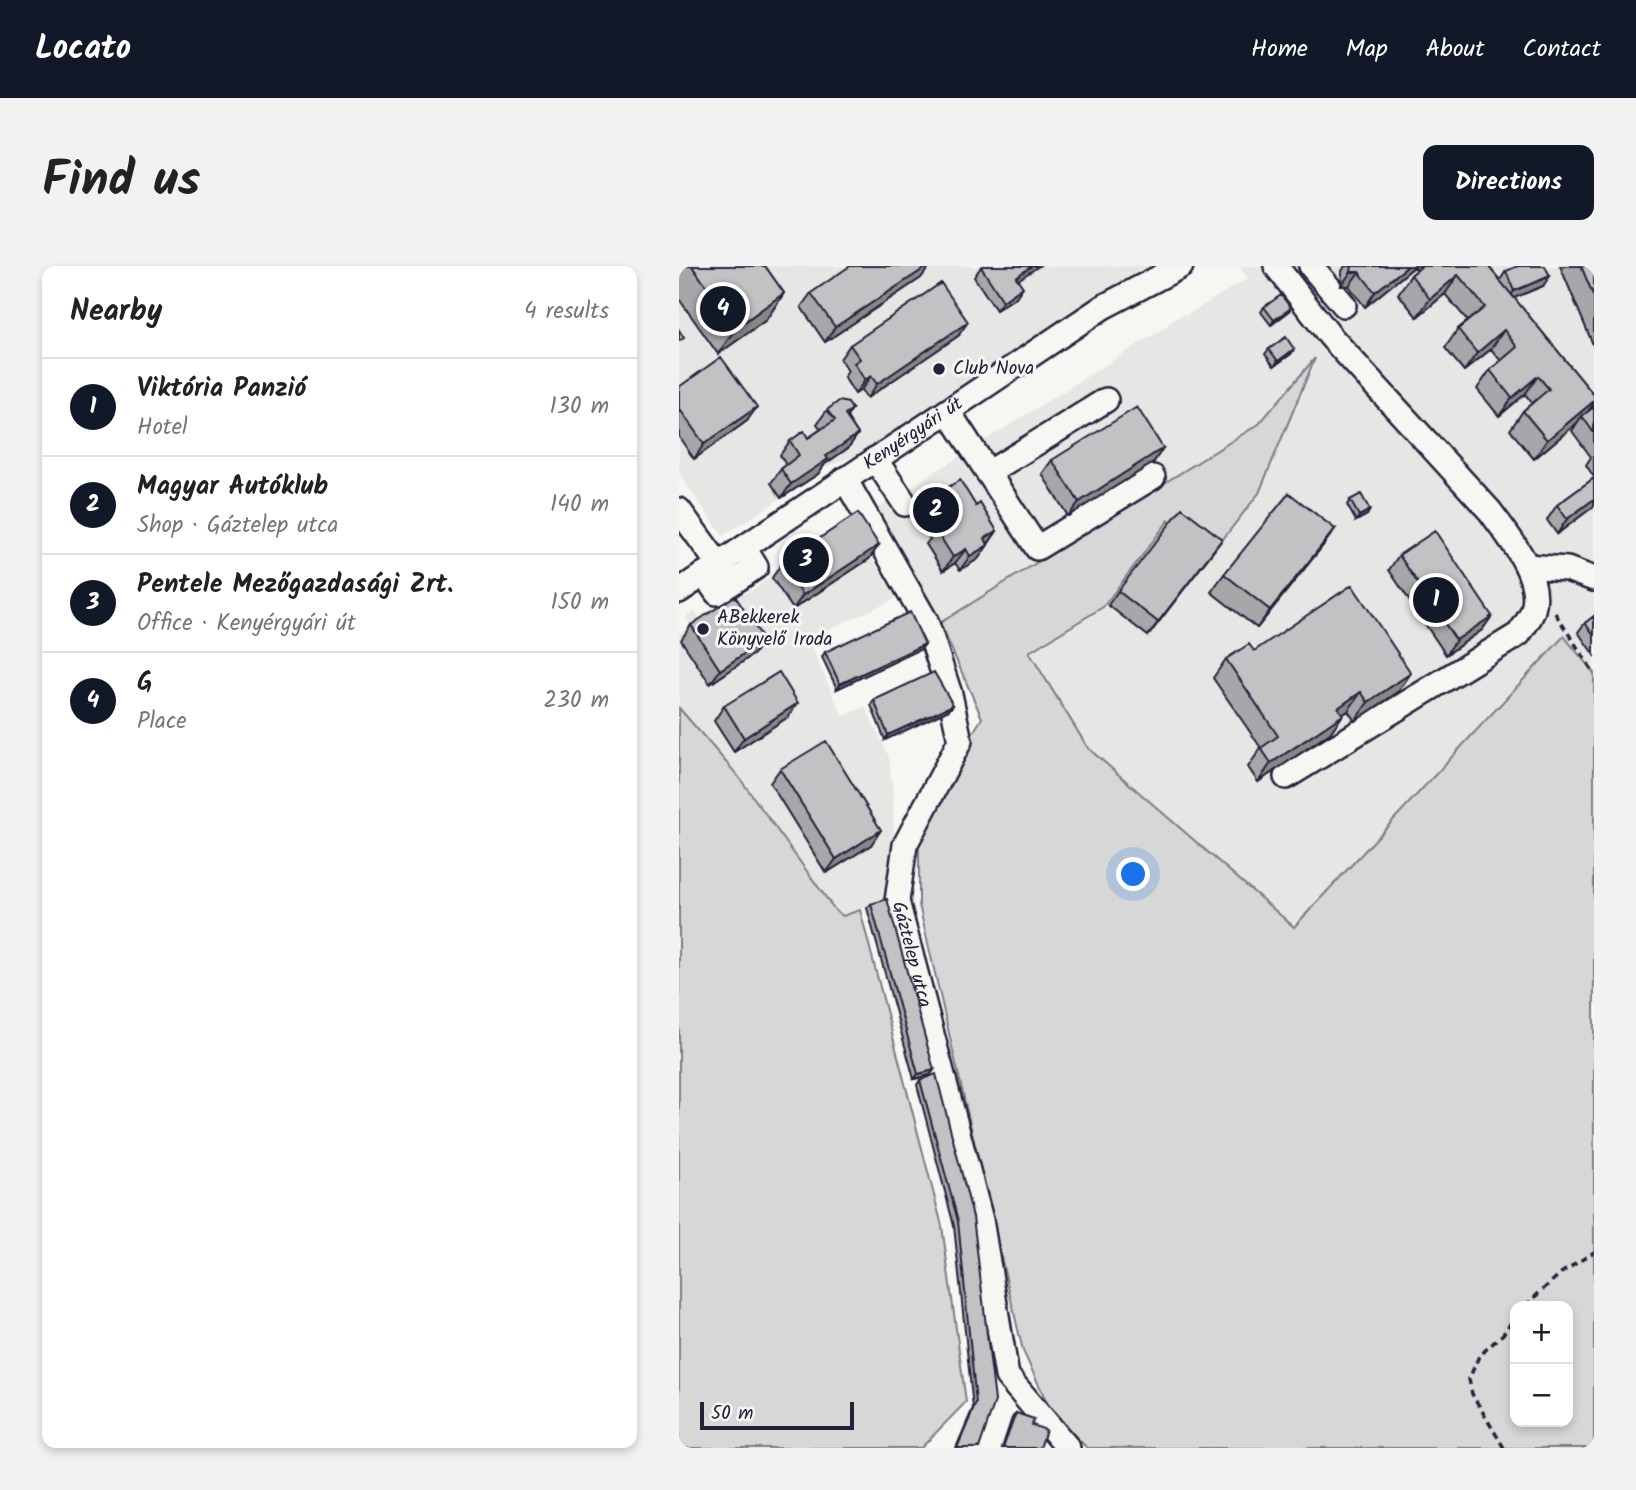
<!DOCTYPE html>
<meta charset="utf-8">
<style>
body{margin:0;font-family:Kalam,sans-serif;background:#f2f2f2;color:#222}
.controls{position:absolute;right:21px;bottom:21px;display:grid;overflow:hidden;border-radius:14px;box-shadow:0 4px 10px #0003}
.controls button{width:63px;height:63px;display:grid;place-items:center;padding:0;border:0;border-bottom:2px solid #e0e0e0;background:#fff;color:#222;font:35px sans-serif}
.scale{position:absolute;left:21px;bottom:18px;width:154px;box-sizing:border-box;padding-left:7px;border:4px solid #22223b;border-top:0;font-size:19px;line-height:24px;white-space:nowrap;color:#22223b;-webkit-text-stroke:5px #f6f6f2;paint-order:stroke}
.you{position:absolute;left:455px;top:609px;width:24px;height:24px;margin:-18px;border:5px solid #fff;border-radius:50%;background:#1a73e8;box-shadow:0 0 0 10px #1a73e833}
.badge{display:grid;place-items:center;width:46px;height:46px;border-radius:50%;background:#111827;color:#fff;font-size:23px;font-weight:700}
.pin{position:absolute;translate:-50% -50%;border:4px solid #fff;box-shadow:0 2px 7px #0006}
.list{margin:0;padding:0;list-style:none}
h2{display:flex;justify-content:space-between;align-items:center;height:91px;margin:0;padding:0 28px;font-size:30px}
h2 small{font-size:23px;font-weight:400;color:#767676}
.list li{display:grid;grid-template-columns:46px 1fr auto;gap:21px;align-items:center;box-sizing:border-box;height:98px;padding:0 28px;border-top:2px solid #e0e0e0}
.list b{display:block;font-size:26px;white-space:nowrap}
.list p{margin:0;font-size:23px;white-space:nowrap;color:#767676}
.list em{font-size:23px;font-style:normal;color:#767676}
.map{position:relative;flex:none;width:915px;height:1182px;overflow:hidden;border-radius:14px}
header{display:flex;align-items:center;gap:42px;box-sizing:border-box;height:98px;padding:0 35px;background:#111827;color:#fff}
header strong{font-size:33px}
nav{display:flex;gap:38px;margin-inline-start:auto;font-size:24px}
.intro{display:flex;align-items:center;justify-content:space-between;box-sizing:border-box;height:168px;padding:0 42px}
h1{margin:0;font-size:49px}
.button{padding:18px 32px;border-radius:14px;background:#111827;color:#fff;font-size:24px;font-weight:700}
main{display:flex;gap:42px;padding:0 42px}
aside{flex:1;background:#fff;border-radius:14px;box-shadow:0 4px 10px #0003}
.map>svg:first-child{display:block}
.built{fill:#e6e6e4}
.green{fill:#d7d7d7;stroke:#7c7c89;stroke-width:2;fill-rule:evenodd}
.lines{fill:none;stroke-linecap:round;stroke-linejoin:round}
.minor-casing{stroke:#22223b;stroke-width:28}
.path{stroke:#22223b;stroke-width:3.5;stroke-dasharray:7 5;stroke-linecap:butt}
.minor{stroke:#f6f6f2;stroke-width:23}
.wall{fill:#a7a7a9;stroke:#22223b;stroke-width:2}
.shaded-wall{fill:#888889;stroke:#22223b;stroke-width:2}
.building{fill:#c2c2c4;stroke:#22223b;stroke-width:2}
.poi-dot{fill:#22223b;stroke:#f6f6f2;stroke-width:2.5}
.labels{text-anchor:middle;dominant-baseline:central;stroke-width:6;stroke-linejoin:round;paint-order:stroke}
.poi-label{font-size:19px;fill:#22223b;stroke:#f6f6f2;text-anchor:start}
.street-label{font-size:19px;fill:#22223b;stroke:#f6f6f2}
</style>
<header>
<strong>Locato</strong>
<nav><a>Home</a><a>Map</a><a>About</a><a>Contact</a></nav>
</header>
<div class="intro"><h1>Find us</h1><a class="button">Directions</a></div>
<main>
<aside>
<h2>Nearby<small>4 results</small></h2>
<ul class="list">
<li><span class="badge">1</span><div><b>Viktória Panzió</b><p>Hotel</p></div><em>130 m</em></li>
<li><span class="badge">2</span><div><b>Magyar Autóklub</b><p>Shop · Gáztelep utca</p></div><em>140 m</em></li>
<li><span class="badge">3</span><div><b>Pentele Mezőgazdasági Zrt.</b><p>Office · Kenyérgyári út</p></div><em>150 m</em></li>
<li><span class="badge">4</span><div><b>G</b><p>Place</p></div><em>230 m</em></li>
</ul>
</aside>
<div class="map">
<svg width="915" height="1182" viewBox="0 0 915 1182">
<rect width="100%" height="100%" fill="#f6f6f2"/>
<filter id="ink" filterUnits="userSpaceOnUse"><feTurbulence type="fractalNoise" baseFrequency=".0143" numOctaves="2"/><feDisplacementMap in="SourceGraphic" scale="14" xChannelSelector="R" yChannelSelector="G"/><feConvolveMatrix kernelMatrix="1 2 1 2 8 2 1 2 1" color-interpolation-filters="sRGB"/></filter>
<g filter="url(#ink)">
<path class="built" d="M0,0H477L361,72L192,184L138,204L139,208L44,270L0,208Z
M560,0H915V461L872,385L615,661L409,482L350,386L424,341L490,254L533,287L580,227L595,191L580,158L261,357L192,246L490,59L489,57L505,48L506,50L569,12Z
M171,257L218,332L129,373L164,451L186,440L210,491L214,526L216,630L164,650L156,644L59,510L0,444V368L12,359L7,351L15,345L21,353L54,330L72,325L90,312V309Z"/>
<path class="green" d="M636,92L580,227L533,287L490,254L424,341L350,386L409,482L615,661L885,370L915,407V1182H408L372,1145L344,1085L240,639V555L303,452L261,357L580,158ZM836,1040H889V1156H836Z
M0,442L59,510L156,644L164,650L181,644L263,960L287,1136L242,1182H0Z"/>
<g class="lines">
<g class="minor-casing">
<g id="minor">
<path d="M597,0L651,70L811,245C829,270 864,310 854,344C852,352 844,361 840,368L607,511"/>
<path d="M632,0L665,39"/>
<path d="M269,145L358,282L474,211"/>
<path d="M196,193L226,238"/>
<path d="M309,207L427,134"/>
<path id="s1" d="M166,213L247,355L271,428L281,475L226,579L218,635L302,954L328,1110L389,1182"/>
<path d="M0,244L48,310"/>
<path d="M848,300L888,303L915,313"/>
<path d="M25,308L38,327L77,301L65,282"/>
<path id="s2" d="M0,325L424,41L502,0"/>
</g>
</g>
<path class="path" d="M876,347L915,407
M846,1040L882,1007L915,986
M825,1182L793,1128L790,1113L800,1090L824,1068L836,1051"/>
<use href="#minor" class="minor"/>
</g>
<path class="wall" d="M0,0H86L105,27L87,54L39,88L0,33Z
M666,0H809L821,14L827,5L864,20L835,32L915,129V137L909,146L915,141V211L907,199L912,191L893,165L898,157L855,193L831,164L844,145L853,137L846,128L820,150L798,123L811,104L822,95L812,83L785,105L766,82L779,63L789,55L766,28L738,51L719,28L732,9L738,4L735,1L686,41L670,20H662L663,5Z
M881,0H915V81Z
M302,1L339,14L337,31L317,44L295,11Z
M242,12L146,76L122,41L132,27Z
M585,41L609,46L592,59L582,46Z
M279,70L188,132L182,124L176,128L165,111L169,105L161,93L171,79Z
M590,83H615L612,88L595,100L586,88Z
M0,121L68,155L15,193L0,171Z
M173,143L168,151L179,168L169,182L146,198L139,208L102,232L92,217L102,203L107,199L101,189L111,175L129,172L142,163L138,158L148,144Z
M484,182L474,197L389,250L363,208L373,194Z
M915,212V240L878,268L868,254L878,239Z
M671,234L688,249L677,255L668,239Z
M246,235L297,240L318,265L299,293L281,304L276,297L264,305L247,278L251,273L236,249Z
M656,263L643,281L578,362L532,326L545,308Z
M543,273L469,370L429,339L439,325Z
M200,279L190,293L114,343L93,312L103,297Z
M720,289L813,350L803,364L767,389L710,304Z
M915,350V389L899,366L906,357Z
M12,359L75,388L31,418L2,374Z
M246,378L242,383L158,423L143,391L146,386Z
M575,385L719,426L676,455L669,445L664,448L651,467L579,516L569,501L582,482L534,412L547,393Z
M195,434L274,439L270,444L206,474L192,439Z
M45,440L109,451L55,486L35,455Z
M101,503L192,579L147,607L91,517Z
M192,638L255,804L251,809L235,813L188,642Z
M241,814L294,951L300,1182H277L294,1142L275,960L238,819Z
M337,1147L361,1182H323L333,1152Z"/>
<path class="shaded-wall" d="M249,0H251L242,12L146,76L156,61Z
M353,0H360L330,20L337,11Z
M729,0H736L686,41L696,26Z
M672,6H680L670,20H662Z
M779,9L766,28L738,51L751,33Z
M871,10L864,20L828,35L835,25Z
M344,21L337,31L317,44L324,35Z
M105,27L87,54L39,88L57,62Z
M612,42L609,46L592,59L595,54Z
M289,56L279,70L188,132L198,118Z
M825,64L812,83L785,105L798,87Z
M615,83L612,88L595,100L599,95Z
M192,110L182,124L176,128L186,114Z
M859,110L846,128L820,150L833,132Z
M915,135V137L904,152L903,150L898,157L855,193L868,174Z
M78,141L68,155L15,193L25,178Z
M179,168L169,182L146,198L139,208L102,232L112,218L147,190Z
M484,182L474,197L389,250L400,236Z
M915,233V240L878,268L888,253Z
M691,244L688,249L677,255L680,250Z
M656,263L643,281L578,362L591,344Z
M318,265L308,279L306,272Z
M543,273L533,287L469,370L479,356Z
M200,279L190,293L114,343L124,329Z
M309,279L299,293L281,304L291,290Z
M287,283L276,297L264,305L274,291Z
M813,350L803,364L767,389L777,374Z
M85,374L75,388L31,418L41,404Z
M246,378L242,383L158,423L161,418Z
M732,407L719,426L676,455L689,436Z
M682,426L669,445L646,460L659,442Z
M119,437L109,451L55,486L65,472Z
M274,439L270,444L206,474L209,469Z
M664,449L651,467L579,516L592,497Z
M202,564L192,579L147,607L157,593Z
M255,804L251,809L235,813L239,808Z"/>
<path class="building" d="M13,0H86L105,27L57,62Z
M171,0H249L156,61L132,27Z
M304,0H353L337,11L344,21L324,35L302,1Z
M673,0H729L696,26L680,6H672Z
M743,0H809L915,129V135L868,174L844,145L870,123L859,110L833,132L811,104L838,81L825,64L798,87L779,63L806,41L779,9L751,33L732,9Z
M839,0H866L871,10L835,25L827,5Z
M902,0H915V31Z
M262,17L289,56L198,118L192,110L186,114L175,97L181,93L171,79Z
M602,29L612,42L595,54L585,41Z
M0,64L5,72L0,75Z
M607,71L615,83L599,95L590,83Z
M42,91L78,141L25,178L0,142V121Z
M160,135L169,137L173,143L166,149L179,168L147,190L149,193L112,218L102,203L120,189L111,175L125,165L129,172L156,154L148,144Z
M458,141L484,182L400,236L373,194Z
M915,141V167L903,150Z
M915,212V233L888,253L878,239Z
M281,214L297,240L301,237L318,265L306,272L309,279L291,290L287,283L274,291L257,264L262,261L246,235Z
M610,227L656,263L591,344L545,308Z
M682,228L691,244L680,250L671,234Z
M503,242L543,273L479,356L439,325Z
M179,247L200,279L124,329L103,297Z
M756,265L813,350L777,374L720,289Z
M673,319L732,407L689,436L682,426L659,442L664,449L592,497L582,482L599,470L547,393L570,378L575,385Z
M56,330L85,374L41,404L12,359Z
M231,346L246,378L161,418L146,386Z
M915,350V369L906,357Z
M100,406L119,437L65,472L45,440Z
M255,406L274,439L209,469L195,434Z
M147,475L202,564L157,593L101,503Z
M208,633L255,804L239,808L192,638Z
M257,808L294,951L316,1135L300,1182H278L297,1137L279,955L241,814Z
M337,1147L355,1153L353,1159L367,1164L361,1182H324Z"/>
</g>
<g class="poi-dot">
<circle cx="260" cy="103" r="7"/>
<circle cx="24" cy="363" r="7"/>
</g>
<g class="labels">
<g class="poi-label">
<text x="274" y="103">Club Nova</text>
<text x="38" y="352">ABekkerek<tspan x="38" dy="22">Könyvelő Iroda</tspan></text>
</g>
<g class="street-label">
<text stroke="none"><textPath href="#s2" startOffset="282">Kenyérgyári út</textPath></text>
<text stroke="none"><textPath href="#s1" startOffset="518">Gáztelep utca</textPath></text>
</g>
</g>
</svg>
<div class="controls">
<button>+</button>
<button>−</button>
</div>
<div class="scale">50 m</div>
<div class="you"></div>
<div class="pin badge" style="left:757px;top:334px">1</div>
<div class="pin badge" style="left:257px;top:244px">2</div>
<div class="pin badge" style="left:127px;top:294px">3</div>
<div class="pin badge" style="left:44px;top:43px">4</div>
</div>
</main>
